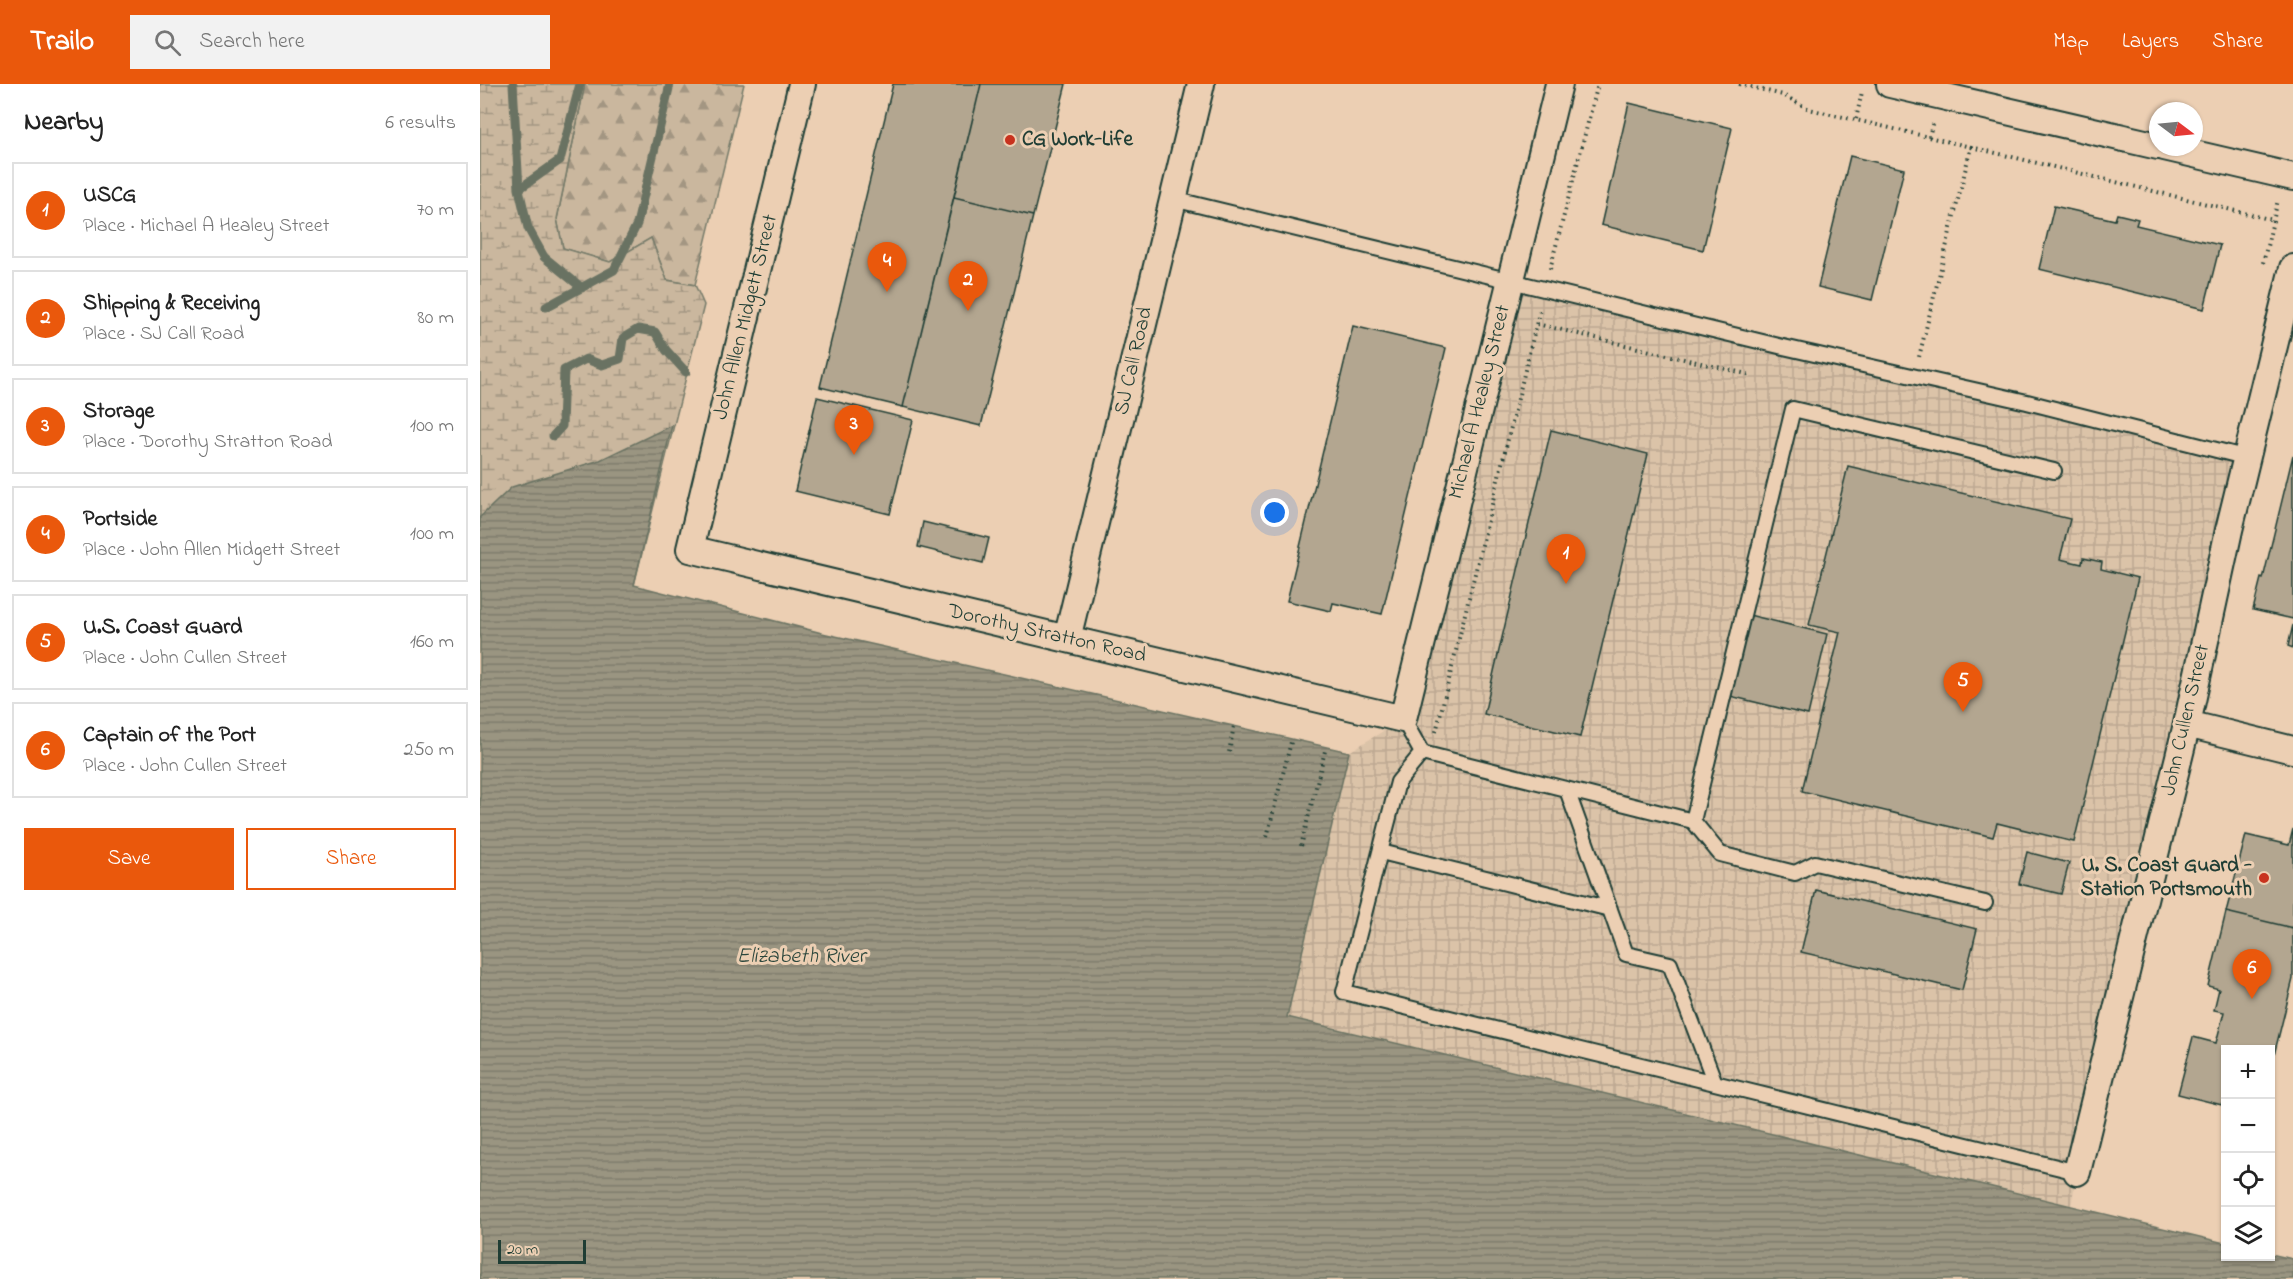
<!DOCTYPE html>
<meta charset="utf-8">
<style>
body{margin:0;font-family:"Indie Flower",sans-serif;background:#f2f2f2;color:#222}
.controls{position:absolute;right:18px;bottom:18px;display:grid;overflow:hidden;border-radius:0px;box-shadow:0 2px 4px #0004}
.controls button{width:54px;height:54px;display:grid;place-items:center;padding:0;border:0;border-bottom:2px solid #e0e0e0;background:#fff;color:#222;font:30px sans-serif}
.compass{position:absolute;left:1669px;top:18px;width:54px;height:54px;border-radius:50%;background:#fff;box-shadow:0 2px 4px #0004;rotate:106deg}
.scale{position:absolute;left:18px;bottom:15px;width:88px;box-sizing:border-box;padding-left:6px;border:3px solid #1f3d34;border-top:0;font-size:16px;line-height:21px;white-space:nowrap;color:#1f3d34;-webkit-text-stroke:4px #eccfb3;paint-order:stroke}
.you{position:absolute;left:795px;top:429px;width:21px;height:21px;margin:-15px;border:4px solid #fff;border-radius:50%;background:#1a73e8;box-shadow:0 0 0 9px #1a73e833}
.badge{display:grid;place-items:center;width:39px;height:39px;border-radius:50%;background:#ea580c;color:#fff;font-size:20px;font-weight:700}
.pin{position:absolute;translate:-50% -50px;filter:drop-shadow(0 2px 3px #0008)}
.pin::after{content:'';position:absolute;top:32px;width:21px;height:18px;background:inherit;clip-path:polygon(0 0,100% 0,50% 100%)}
.list{margin:0;padding:0;list-style:none}
h2{display:flex;justify-content:space-between;align-items:center;height:78px;margin:0;padding:0 24px;font-size:26px}
h2 small{font-size:20px;font-weight:400;color:#767676}
.list li{display:grid;grid-template-columns:39px 1fr auto;gap:18px;align-items:center;box-sizing:border-box;height:96px;margin:0 12px 12px;padding:0 12px;border:2px solid #e0e0e0;border-radius:0px}
.list b{display:block;font-size:22px;white-space:nowrap}
.list p{margin:0;font-size:20px;white-space:nowrap;color:#767676}
.list em{font-size:20px;font-style:normal;color:#767676}
.actions{display:flex;gap:12px;padding:18px 24px}
.actions a{flex:1;padding:14px 0;border:2px solid #ea580c;border-radius:0px;text-align:center;font-size:21px;color:#ea580c}
.actions .main{background:#ea580c;color:#fff}
.icon{flex:none;width:33px;height:33px;fill:none;stroke:currentColor;stroke-width:2;stroke-linecap:round;stroke-linejoin:round}
.map{position:relative;flex:none;width:1813px;height:1195px;overflow:hidden}
header{display:flex;align-items:center;gap:36px;box-sizing:border-box;height:84px;padding:0 30px;background:#ea580c;color:#fff}
header strong{font-size:28px}
nav{display:flex;gap:33px;margin-inline-start:auto;font-size:21px}
.search{width:420px;height:54px;background:#f2f2f2;display:flex;align-items:center;gap:15px;box-sizing:border-box;padding:0 21px;border-radius:0px;color:#767676;font-size:22px}
main{display:flex}
aside{flex:1;background:#fff}
.map>svg:first-child{display:block}
.industrial{fill:url(#industrial-grid)}
.forest{fill:url(#forest-firs);stroke:#747a69;stroke-width:1.5}
.wetland{fill:url(#wetland-marsh);stroke:#747a69;stroke-width:1.5}
.water{fill:url(#water-rules);stroke:#697262;stroke-width:1.5}
.lines{fill:none;stroke-linecap:round;stroke-linejoin:round}
.stream{stroke:#697262;stroke-width:9}
.building{fill:#b3a690;stroke:#1f3d34;stroke-width:1.5}
.service-casing{stroke:#1f3d34;stroke-width:18}
.minor-casing{stroke:#1f3d34;stroke-width:30}
.path{stroke:#1f3d34;stroke-width:4;stroke-dasharray:1.5 4.5;stroke-linecap:butt}
.service{stroke:#eccfb3;stroke-width:14}
.minor{stroke:#eccfb3;stroke-width:26}
.poi-dot{fill:#c8321e;stroke:#eccfb3;stroke-width:2}
.labels{text-anchor:middle;dominant-baseline:central;stroke-width:6;stroke-linejoin:round;paint-order:stroke}
.poi-label{font-size:21px;font-weight:bold;fill:#1f3d34;stroke:#eccfb3;text-anchor:start}
.street-label{font-size:21px;fill:#1f3d34;stroke:#eccfb3}
.water-label{font-size:22px;font-style:italic;fill:#2b463c;stroke:#eccfb3}
</style>
<header>
<strong>Trailo</strong>
<div class="search"><svg class="icon" aria-label="search" viewBox="0 0 24 24"><circle cx="10" cy="10" r="6"/><path d="M15 15l6 6"/></svg>Search here</div>
<nav><a>Map</a><a>Layers</a><a>Share</a></nav>
</header>
<main>
<aside>
<h2>Nearby<small>6 results</small></h2>
<ul class="list">
<li><span class="badge">1</span><div><b>USCG</b><p>Place · Michael A Healey Street</p></div><em>70 m</em></li>
<li><span class="badge">2</span><div><b>Shipping &amp; Receiving</b><p>Place · SJ Call Road</p></div><em>80 m</em></li>
<li><span class="badge">3</span><div><b>Storage</b><p>Place · Dorothy Stratton Road</p></div><em>100 m</em></li>
<li><span class="badge">4</span><div><b>Portside</b><p>Place · John Allen Midgett Street</p></div><em>100 m</em></li>
<li><span class="badge">5</span><div><b>U.S. Coast Guard</b><p>Place · John Cullen Street</p></div><em>160 m</em></li>
<li><span class="badge">6</span><div><b>Captain of the Port</b><p>Place · John Cullen Street</p></div><em>250 m</em></li>
</ul>
<div class="actions"><a class="main">Save</a><a>Share</a></div>
</aside>
<div class="map">
<svg width="1813" height="1195" viewBox="0 0 1813 1195">
<defs>
<pattern id="industrial-grid" width="8" height="8" patternUnits="userSpaceOnUse" patternTransform="scale(1.5)"><rect width="8" height="8" fill="#dbc3a8"/><path d="M0 4h8M4 0v8" fill="none" stroke="#bca891"/></pattern>
<pattern id="forest-firs" width="22" height="20" patternUnits="userSpaceOnUse" patternTransform="scale(1.5)"><rect width="22" height="20" fill="#cab79e"/><path d="M5 1l3.5 6h-7zM16 11l3.5 6h-7z" fill="#a39682"/></pattern>
<pattern id="wetland-marsh" width="20" height="14" patternUnits="userSpaceOnUse" patternTransform="scale(1.5)"><rect width="20" height="14" fill="#cab79e"/><path d="M1 5h8M5 5V1M11 12h8M15 12V8" fill="none" stroke="#a39682"/></pattern>
<pattern id="water-rules" width="6" height="5" patternUnits="userSpaceOnUse" patternTransform="scale(1.5)"><rect width="6" height="5" fill="#9a9581"/><path d="M0 2.5h6" fill="none" stroke="#7d7b6a"/></pattern>
</defs>
<rect width="100%" height="100%" fill="#eccfb3"/>
<filter id="ink" filterUnits="userSpaceOnUse"><feTurbulence type="fractalNoise" baseFrequency=".0167" numOctaves="2"/><feDisplacementMap in="SourceGraphic" scale="12" xChannelSelector="R" yChannelSelector="G"/><feConvolveMatrix kernelMatrix="1 2 1 2 8 2 1 2 1" color-interpolation-filters="sRGB"/></filter>
<g filter="url(#ink)">
<path class="industrial" d="M1030,198L1768,374L1597,1088L1591,1122L807,933L869,668L923,635Z"/>
<path class="forest" d="M105,0H264L215,201L187,196L171,154L130,178L83,164L77,135Z"/>
<path class="wetland" d="M0,0H105L77,135L83,164L130,178L171,154L187,196L215,201L224,221L154,501L0,523Z"/>
<path class="water" d="M192,341L154,501L342,549L869,668L807,933L1745,1159L1746,1172H1790L1791,1170L1813,1175V1195H0V433L32,403L120,376Z"/>
<g class="lines">
<path class="stream" d="M33,0L39,105L48,144L64,173L102,204
M39,105L80,76L100,0
M66,223L134,186L157,140L190,0
M73,352L82,342L84,286L106,275L122,281L140,275L143,254L158,245L175,248L186,266L206,288"/>
</g>
<path class="building" d="M413,0H501L423,323L340,303Z
M501,0H586L553,132L474,113Z
M1149,19L1252,44L1223,166L1121,141Z
M1370,72L1424,85L1392,216L1338,203Z
M474,113L553,132L501,342L423,323Z
M1574,122L1635,136L1637,130L1658,135L1656,141L1740,161L1724,225L1559,185Z
M873,242L966,264L902,530L853,519L851,527L807,517Z
M337,313L433,336L410,430L315,407Z
M1071,346L1168,370L1100,653L1004,630Z
M1813,371V535L1773,526L1781,494L1783,495Z
M1368,382L1590,435L1580,475L1602,480L1603,474L1622,478L1621,485L1658,494L1594,758L1517,739L1513,753L1322,707L1360,548L1329,541Z
M443,438L509,454L503,479L438,463Z
M1269,531L1347,550L1328,631L1250,612Z
M1813,541V564L1808,562Z
M1813,745V844L1746,828L1766,751L1809,761Z
M1547,768L1589,779L1581,810L1539,800Z
M1336,806L1497,845L1482,906L1321,868Z
M1746,828L1813,844V895L1790,987V966H1746V1022L1698,1010L1713,953L1736,959L1744,928L1734,926L1739,905L1728,902Z"/>
<g class="lines">
<g class="service-casing">
<path id="service" d="M693,115L1299,262L1547,318L1768,374
M923,635L942,669L1213,737L1313,325L1574,387
M942,669L918,698L864,908L1597,1088
M1087,706L1146,870L1190,880L1235,999
M1213,737L1240,770L1315,789L1335,779L1505,819
M901,768L1130,825"/>
</g>
<g class="minor-casing">
<path id="minor" d="M322,0L210,465L923,635L1079,0
M1410,0L1678,62
M1684,63L1813,93
M587,555L721,0
M1707,640L1813,666
M1597,1088L1707,640L1749,446L1813,184"/>
</g>
<path class="path" d="M1259,0L1303,11L1329,25L1491,63L1439,273
M1376,35L1382,8
M1449,53L1453,37
M1491,63L1793,136
M1783,179L1798,116
M1070,185L1118,0
M1057,240L1271,291
M956,648L1060,225
M749,668L754,642
M787,753L812,654
M821,762L846,663"/>
<use href="#service" class="service"/>
<use href="#minor" class="minor"/>
</g>
</g>
<g class="poi-dot">
<circle cx="530" cy="56" r="6"/>
<circle cx="1784" cy="794" r="6"/>
</g>
<g class="labels">
<g class="poi-label">
<text x="542" y="56">CG Work-Life</text>
<text x="1772" y="782" text-anchor="end">U. S. Coast Guard -<tspan x="1772" dy="24">Station Portsmouth</tspan></text>
</g>
<g class="street-label">
<text transform="translate(266 233) rotate(-76)">John Allen Midgett Street</text>
<text transform="translate(654 277) rotate(-77)">SJ Call Road</text>
<text transform="translate(1000 318) rotate(-76)">Michael A Healey Street</text>
<text transform="translate(567 550) rotate(13)">Dorothy Stratton Road</text>
<text transform="translate(1706 636) rotate(-77)">John Cullen Street</text>
</g>
<g class="water-label">
<text x="321" y="873">Elizabeth River</text>
</g>
</g>
</svg>
<div class="controls">
<button>+</button>
<button>−</button>
<button><svg class="icon" aria-label="locate" viewBox="0 0 24 24"><circle cx="12" cy="12" r="6"/><path d="M12 2v4M12 18v4M2 12h4M18 12h4"/></svg></button>
<button><svg class="icon" aria-label="layers" viewBox="0 0 24 24"><path d="M12 4l9 5-9 5-9-5zM3 14l9 5 9-5"/></svg></button>
</div>
<svg class="compass" viewBox="-18 -18 36 36"><path d="M0-13l5 13h-10z" fill="#e53935"/><path d="M0 13l5-13h-10z" fill="#767676"/></svg>
<div class="scale">20 m</div>
<div class="you"></div>
<div class="pin badge" style="left:1086px;top:500px">1</div>
<div class="pin badge" style="left:488px;top:227px">2</div>
<div class="pin badge" style="left:374px;top:371px">3</div>
<div class="pin badge" style="left:407px;top:208px">4</div>
<div class="pin badge" style="left:1483px;top:628px">5</div>
<div class="pin badge" style="left:1772px;top:915px">6</div>
</div>
</main>
